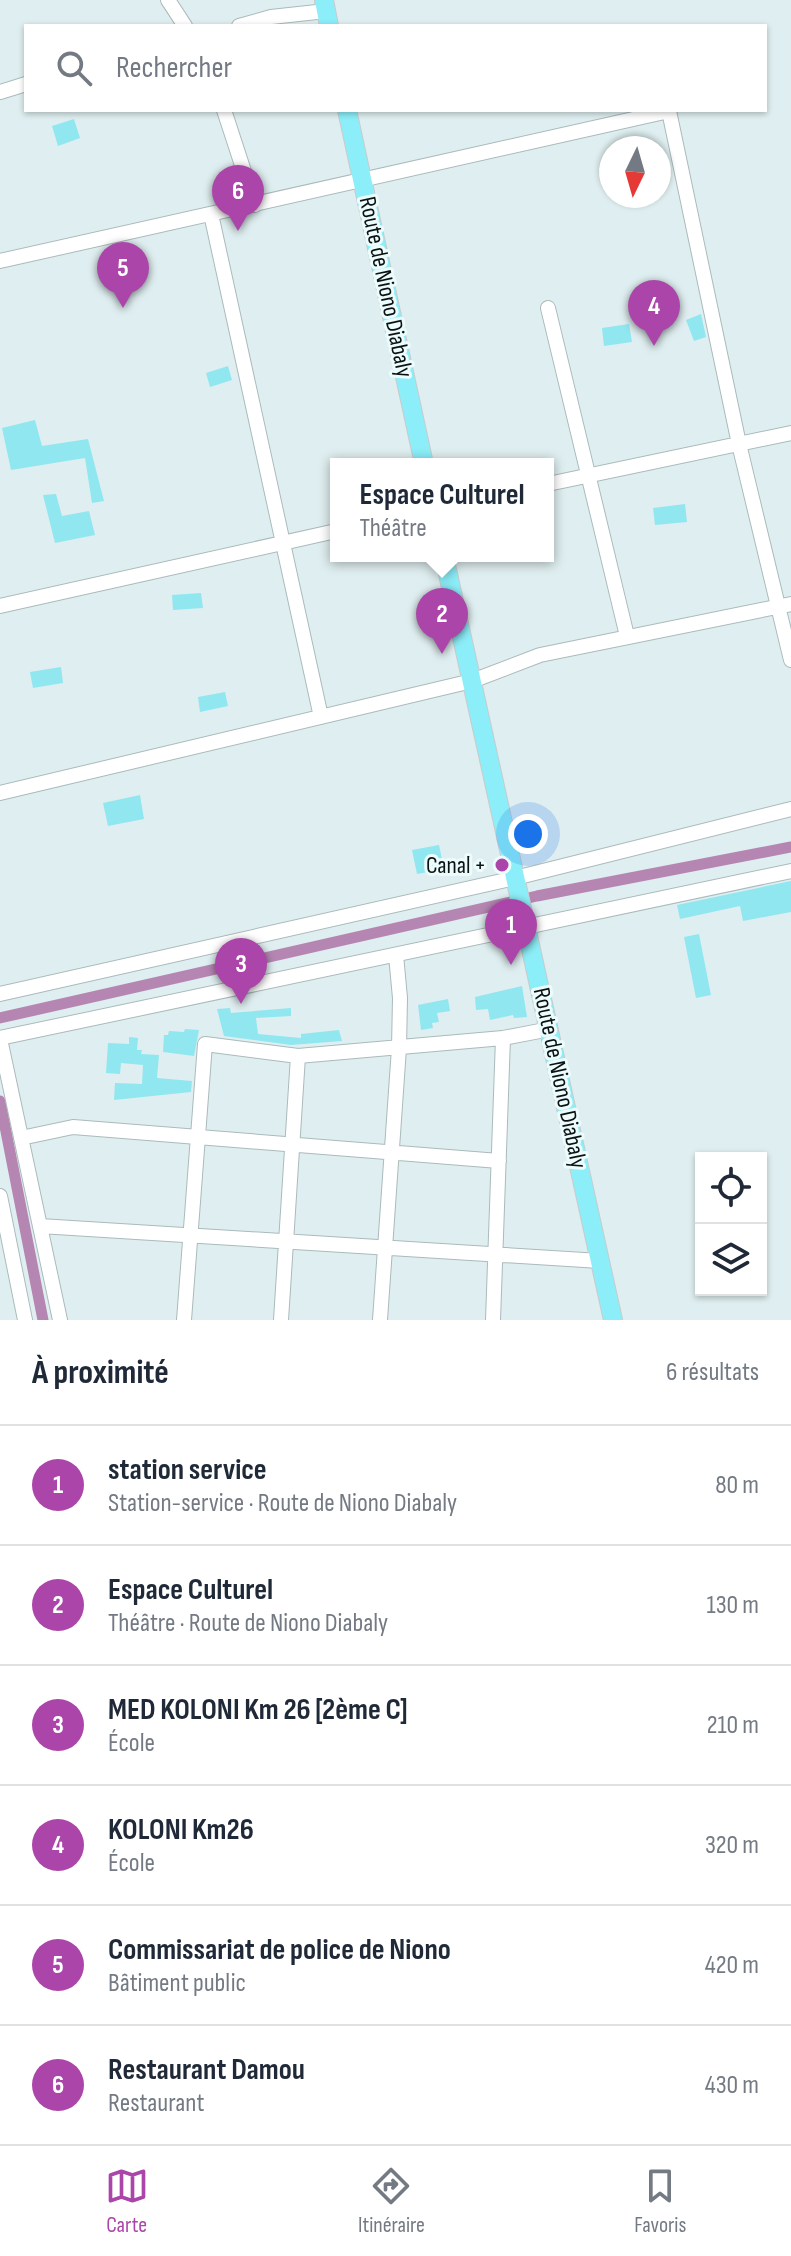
<!DOCTYPE html>
<html lang="fr">
<meta charset="utf-8">
<style>
body{margin:0;font-family:"Sofia Sans Condensed",sans-serif;background:#f2f2f3;color:#1f2937}
.controls{position:absolute;right:24px;bottom:24px;display:grid;overflow:hidden;border-radius:0px;box-shadow:0 2px 6px #0004}
.controls button{width:72px;height:72px;display:grid;place-items:center;padding:0;border:0;border-bottom:2px solid #e0e1e3;background:#fff;color:#1f2937;font:40px sans-serif}
.compass{position:absolute;left:599px;top:136px;width:72px;height:72px;border-radius:50%;background:#fff;box-shadow:0 2px 6px #0004;rotate:185deg}
.you{position:absolute;left:528px;top:834px;width:28px;height:28px;margin:-20px;border:6px solid #fff;border-radius:50%;background:#1a73e8;box-shadow:0 0 0 12px #1a73e833}
.badge{display:grid;place-items:center;width:52px;height:52px;border-radius:50%;background:#ab45a9;color:#fff;font-size:26px;font-weight:700}
.pin{position:absolute;translate:-50% -66px;filter:drop-shadow(0 2px 4px #0008)}
.pin::after{content:'';position:absolute;top:42px;width:28px;height:24px;background:inherit;clip-path:polygon(0 0,100% 0,50% 100%)}
.popup{position:absolute;left:330px;top:458px;width:224px;height:104px;box-sizing:border-box;display:grid;place-content:center;border-radius:0px;background:#fff;filter:drop-shadow(0 2px 6px #0005);font-size:26px;white-space:nowrap;color:#747a83}
.popup b{font-size:30px;color:#1f2937}
.popup::after{content:'';position:absolute;left:50%;top:100%;margin-left:-16px;border:16px solid transparent;border-top-color:#fff}
.list{margin:0;padding:0;list-style:none}
h2{display:flex;justify-content:space-between;align-items:center;height:104px;margin:0;padding:0 32px;font-size:34px}
h2 small{font-size:26px;font-weight:400;color:#747a83}
.list li{display:grid;grid-template-columns:52px 1fr auto;gap:24px;align-items:center;box-sizing:border-box;height:120px;padding:0 32px;border-top:2px solid #e0e1e3}
.list b{display:block;font-size:30px;white-space:nowrap}
.list p{margin:0;font-size:26px;white-space:nowrap;color:#747a83}
.list em{font-size:26px;font-style:normal;color:#747a83}
.icon{flex:none;width:44px;height:44px;fill:none;stroke:currentColor;stroke-width:2;stroke-linecap:round;stroke-linejoin:round}
.map{position:relative;flex:none;width:791px;height:1320px;overflow:hidden}
.search{position:absolute;background:#fff;box-shadow:0 2px 6px #0004;left:24px;right:24px;top:24px;height:88px;display:flex;align-items:center;gap:20px;box-sizing:border-box;padding:0 28px;border-radius:0px;color:#747a83;font-size:30px}
.sheet{height:824px;background:#fff}
nav{display:flex;justify-content:space-around;align-items:center;box-sizing:border-box;height:112px;border-top:2px solid #e0e1e3;background:#fff;font-size:22px;color:#747a83}
nav a{display:grid;justify-items:center;gap:4px}
nav .on{color:#ab45a9}
.map>svg:first-child{display:block}
.lines{fill:none;stroke-linecap:round;stroke-linejoin:round}
.canal{stroke:#b686b3;stroke-width:11}
.building{fill:#90e7f0}
.minor-casing{stroke:#abbabb;stroke-width:16}
.major-casing{stroke:#cacbcb;stroke-width:20}
.minor{stroke:#fff;stroke-width:14}
.major{stroke:#8ceef8;stroke-width:18}
.poi-dot{fill:#ab45a9;stroke:#ecfcfd;stroke-width:3}
.labels{text-anchor:middle;dominant-baseline:central;stroke-width:6;stroke-linejoin:round;paint-order:stroke}
.street-label{font-size:24px;fill:#0c1111;stroke:#ecfcfd}
.poi-label{font-size:24px;fill:#0c1111;stroke:#ecfcfd;text-anchor:end}
</style>
<div class="map">
<svg width="791" height="1320" viewBox="0 0 791 1320">
<rect width="100%" height="100%" fill="#dfeef0"/>
<g class="lines">
<path class="canal" d="M0,1018L537,896L791,847
M0,1101L43,1320"/>
</g>
<path class="building" d="M74,119L80,138L58,146L52,126Z
M701,314L706,337L694,341L686,320Z
M629,324L632,342L604,346L602,328Z
M228,366L232,380L210,387L206,373Z
M35,420L42,446L88,439L104,501L92,503L85,458L11,470L2,428Z
M56,494L62,516L89,511L95,535L55,543L43,495Z
M685,504L687,522L655,525L653,508Z
M201,593L203,608L173,610L172,595Z
M61,667L63,683L33,688L30,672Z
M225,692L228,706L200,712L198,697Z
M140,795L144,819L108,826L103,803Z
M439,845L444,869L417,874L412,850Z
M791,881V912L743,921L740,906L680,919L677,905Z
M699,934L711,995L696,998L684,937Z
M522,986L527,1017L514,1018L513,1015L490,1020L488,1009L476,1010L475,997Z
M448,999L450,1011L437,1013L439,1022L432,1023L433,1028L421,1030L418,1005Z
M230,1008L231,1013L291,1008V1016L256,1018L258,1034L301,1038V1034L339,1030L342,1041L291,1045L224,1036L217,1009Z
M185,1029L199,1030L194,1056L163,1052L164,1035H168L169,1031L184,1032Z
M129,1037L138,1038L137,1050H142L141,1054L159,1055L157,1078L192,1081L191,1092L114,1100L115,1083L142,1084L143,1065L121,1063L120,1074L106,1073L108,1043L129,1044Z"/>
<g class="lines">
<g class="minor-casing">
<path id="minor" d="M168,0L185,26
M239,26L271,17L326,11
M0,92L26,84
M224,110L255,205
M211,214L321,717
M0,261L669,111L739,444L791,660
M548,308L627,636
M548,484L791,433
M0,606L336,531
M0,793L472,681L540,655L791,604
M0,994L515,878L791,809
M0,1038L791,871
M0,1039L60,1320
M21,1138L73,1127L499,1161
M0,1196L25,1320
M40,1226L600,1261
M184,1320L205,1044L298,1056
M281,1320L298,1056L503,1038
M380,1320L399,1048L400,998L396,955
M493,1320L503,1038L550,1029"/>
</g>
<g class="major-casing">
<path id="major" d="M324,0L329,26
M347,110L424,464
M444,556L613,1320"/>
</g>
<use href="#minor" class="minor"/>
<use href="#major" class="major"/>
</g>
<circle class="poi-dot" cx="502" cy="865" r="8"/>
<g class="labels">
<g class="street-label">
<text transform="translate(386 287) rotate(78)">Route de Niono Diabaly</text>
<text transform="translate(560 1078) rotate(78)">Route de Niono Diabaly</text>
</g>
<g class="poi-label">
<text x="486" y="865">Canal +</text>
</g>
</g>
</svg>
<div class="controls">
<button><svg class="icon" aria-label="locate" viewBox="0 0 24 24"><circle cx="12" cy="12" r="6"/><path d="M12 2v4M12 18v4M2 12h4M18 12h4"/></svg></button>
<button><svg class="icon" aria-label="layers" viewBox="0 0 24 24"><path d="M12 4l9 5-9 5-9-5zM3 14l9 5 9-5"/></svg></button>
</div>
<svg class="compass" viewBox="-18 -18 36 36"><path d="M0-13l5 13h-10z" fill="#e53935"/><path d="M0 13l5-13h-10z" fill="#747a83"/></svg>
<div class="you"></div>
<div class="pin badge" style="left:511px;top:965px">1</div>
<div class="pin badge" style="left:442px;top:654px">2</div>
<div class="popup"><b>Espace Culturel</b>Théâtre</div>
<div class="pin badge" style="left:241px;top:1004px">3</div>
<div class="pin badge" style="left:654px;top:346px">4</div>
<div class="pin badge" style="left:123px;top:308px">5</div>
<div class="pin badge" style="left:238px;top:231px">6</div>
<div class="search"><svg class="icon" aria-label="search" viewBox="0 0 24 24"><circle cx="10" cy="10" r="6"/><path d="M15 15l6 6"/></svg>Rechercher</div>
</div>
<section class="sheet">
<h2>À proximité<small>6 résultats</small></h2>
<ul class="list">
<li><span class="badge">1</span><div><b>station service</b><p>Station-service · Route de Niono Diabaly</p></div><em>80 m</em></li>
<li><span class="badge">2</span><div><b>Espace Culturel</b><p>Théâtre · Route de Niono Diabaly</p></div><em>130 m</em></li>
<li><span class="badge">3</span><div><b>MED KOLONI Km 26 [2ème C]</b><p>École</p></div><em>210 m</em></li>
<li><span class="badge">4</span><div><b>KOLONI Km26</b><p>École</p></div><em>320 m</em></li>
<li><span class="badge">5</span><div><b>Commissariat de police de Niono</b><p>Bâtiment public</p></div><em>420 m</em></li>
<li><span class="badge">6</span><div><b>Restaurant Damou</b><p>Restaurant</p></div><em>430 m</em></li>
</ul>
</section>
<nav>
<a class="on"><svg class="icon" aria-label="map" viewBox="0 0 24 24"><path d="M3 6l6-2 6 2 6-2v14l-6 2-6-2-6 2zM9 4v14M15 6v14"/></svg>Carte</a>
<a><svg class="icon" aria-label="directions" viewBox="0 0 24 24"><path d="M12 3l9 9-9 9-9-9zM9 14v-3h6M13 9l2 2-2 2"/></svg>Itinéraire</a>
<a><svg class="icon" aria-label="saved" viewBox="0 0 24 24"><path d="M7 4h10v16l-5-4-5 4z"/></svg>Favoris</a>
</nav>
